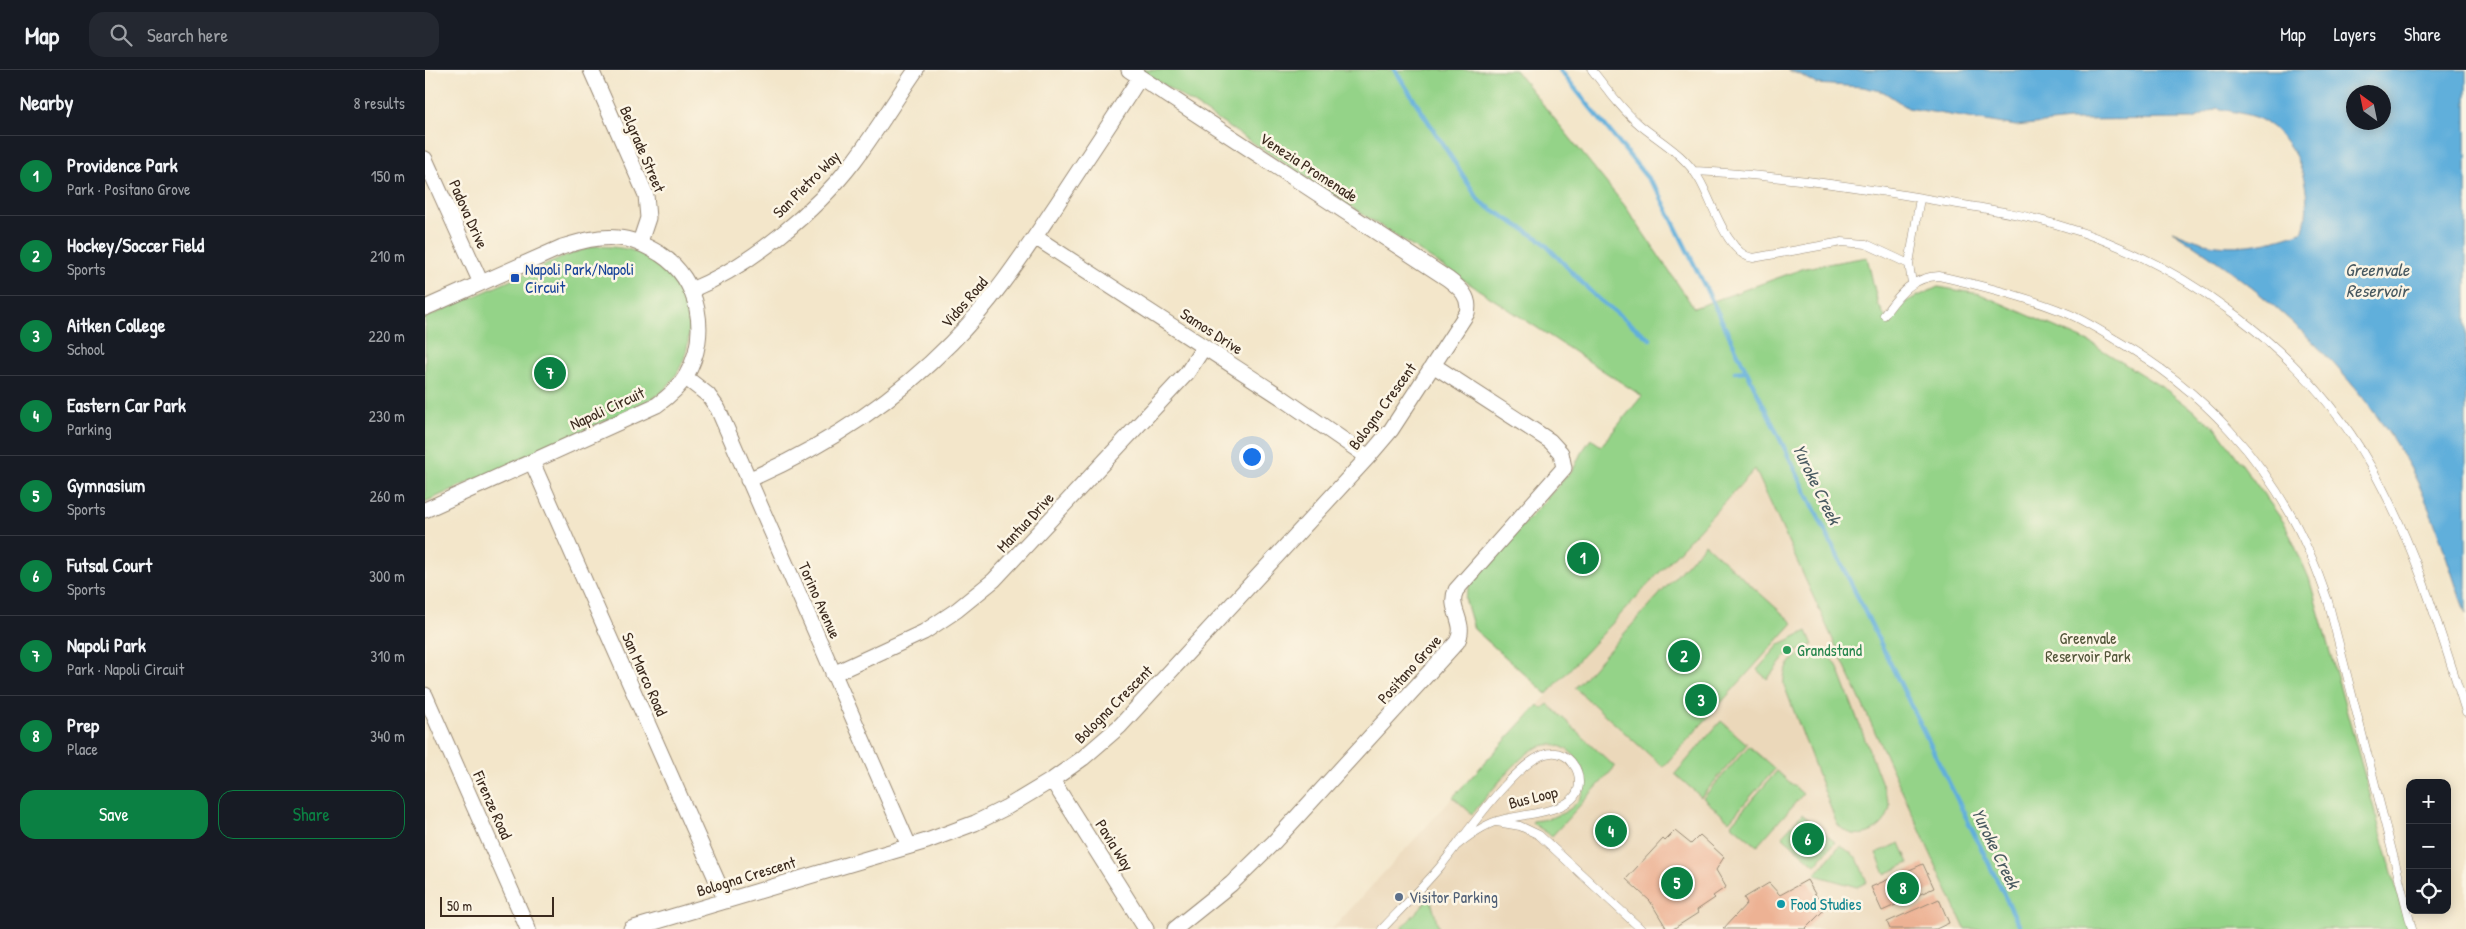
<!DOCTYPE html>
<meta charset="utf-8">
<style>
body{margin:0;font-family:"Patrick Hand",sans-serif;background:#242831;color:#f1f3f6}
.controls{position:absolute;right:15px;bottom:15px;display:grid;overflow:hidden;border-radius:10px;box-shadow:0 2px 12px #0003}
.controls button{width:45px;height:45px;display:grid;place-items:center;padding:0;border:0;border-bottom:1px solid #363941;background:#171b24;color:#f1f3f6;font:25px sans-serif}
.compass{position:absolute;left:1921px;top:15px;width:45px;height:45px;border-radius:50%;background:#171b24;box-shadow:0 2px 12px #0003;rotate:327deg}
.scale{position:absolute;left:15px;bottom:12px;width:114px;box-sizing:border-box;padding-left:5px;border:2px solid #3b2a1e;border-top:0;font-size:14px;line-height:18px;white-space:nowrap;color:#3b2a1e;-webkit-text-stroke:4px #fcf5e5;paint-order:stroke}
.you{position:absolute;left:826px;top:386px;width:18px;height:18px;margin:-12px;border:4px solid #fff;border-radius:50%;background:#1a73e8;box-shadow:0 0 0 8px #1a73e833}
.badge{display:grid;place-items:center;width:32px;height:32px;border-radius:50%;background:#0b8043;color:#fff;font-size:16px;font-weight:700}
.pin{position:absolute;translate:-50% -50%;border:2px solid #fff;box-shadow:0 1px 5px #0006}
.list{margin:0;padding:0;list-style:none}
h2{display:flex;justify-content:space-between;align-items:center;height:65px;margin:0;padding:0 20px;font-size:21px}
h2 small{font-size:16px;font-weight:400;color:#9ea1a6}
.list li{display:grid;grid-template-columns:32px 1fr auto;gap:15px;align-items:center;box-sizing:border-box;height:80px;padding:0 20px;border-top:1px solid #363941}
.list b{display:block;font-size:19px;white-space:nowrap}
.list p{margin:0;font-size:16px;white-space:nowrap;color:#9ea1a6}
.list em{font-size:16px;font-style:normal;color:#9ea1a6}
.actions{display:flex;gap:10px;padding:15px 20px}
.actions a{flex:1;padding:11px 0;border:1px solid #0b8043;border-radius:15px;text-align:center;font-size:18px;color:#0b8043}
.actions .main{background:#0b8043;color:#fff}
.icon{flex:none;width:28px;height:28px;fill:none;stroke:currentColor;stroke-width:2;stroke-linecap:round;stroke-linejoin:round}
.map{position:relative;flex:none;width:2041px;height:859px;overflow:hidden}
header{display:flex;align-items:center;gap:30px;box-sizing:border-box;height:70px;padding:0 25px;background:#171b24;border-bottom:1px solid #363941}
header strong{font-size:24px}
nav{display:flex;gap:28px;margin-inline-start:auto;font-size:18px}
.search{width:350px;height:45px;background:#242831;display:flex;align-items:center;gap:12px;box-sizing:border-box;padding:0 18px;border-radius:15px;color:#9ea1a6;font-size:19px}
main{display:flex}
aside{flex:1;background:#171b24}
.map>svg:first-child{display:block}
.built{fill:#ebd8ba}
.green{fill:#94d388;stroke:#687e53}
.water{fill:#61afdb;stroke:#4e6c7c;fill-rule:evenodd}
.lines{fill:none;stroke-linecap:round;stroke-linejoin:round}
.stream{stroke:#61afdb;stroke-width:4.5}
.building{fill:#edb294}
.lane-casing{stroke:#978874;stroke-width:9}
.street-casing{stroke:#978874;stroke-width:17}
.lane{stroke:#fff;stroke-width:8}
.street{stroke:#fff;stroke-width:15}
.transit-dot{fill:#1a4fb4;stroke:#fcf5e5;stroke-width:2}
.leisure-dot{fill:#2e9e5b;stroke:#fcf5e5;stroke-width:2}
.service-dot{fill:#5c6f8a;stroke:#fcf5e5;stroke-width:2}
.culture-dot{fill:#0f9aa8;stroke:#fcf5e5;stroke-width:2}
.labels{text-anchor:middle;dominant-baseline:central;stroke-width:5;stroke-linejoin:round;paint-order:stroke}
.street-label{font-size:16px;fill:#3b2a1e;stroke:#fcf5e5}
.transit-label{font-size:16px;fill:#164399;stroke:#fcf5e5;text-anchor:start}
.park-label{font-size:16px;fill:#515438;stroke:#fcf5e5}
.leisure-label{font-size:16px;fill:#27864d;stroke:#fcf5e5;text-anchor:start}
.service-label{font-size:16px;fill:#4e5e75;stroke:#fcf5e5;text-anchor:start}
.culture-label{font-size:16px;fill:#0d838f;stroke:#fcf5e5;text-anchor:start}
.water-label{font-size:18px;font-style:italic;fill:#485960;stroke:#fcf5e5}
</style>
<header>
<strong>Map</strong>
<div class="search"><svg class="icon" aria-label="search" viewBox="0 0 24 24"><circle cx="10" cy="10" r="6"/><path d="M15 15l6 6"/></svg>Search here</div>
<nav><a>Map</a><a>Layers</a><a>Share</a></nav>
</header>
<main>
<aside>
<h2>Nearby<small>8 results</small></h2>
<ul class="list">
<li><span class="badge">1</span><div><b>Providence Park</b><p>Park · Positano Grove</p></div><em>150 m</em></li>
<li><span class="badge">2</span><div><b>Hockey/Soccer Field</b><p>Sports</p></div><em>210 m</em></li>
<li><span class="badge">3</span><div><b>Aitken College</b><p>School</p></div><em>220 m</em></li>
<li><span class="badge">4</span><div><b>Eastern Car Park</b><p>Parking</p></div><em>230 m</em></li>
<li><span class="badge">5</span><div><b>Gymnasium</b><p>Sports</p></div><em>260 m</em></li>
<li><span class="badge">6</span><div><b>Futsal Court</b><p>Sports</p></div><em>300 m</em></li>
<li><span class="badge">7</span><div><b>Napoli Park</b><p>Park · Napoli Circuit</p></div><em>310 m</em></li>
<li><span class="badge">8</span><div><b>Prep</b><p>Place</p></div><em>340 m</em></li>
</ul>
<div class="actions"><a class="main">Save</a><a>Share</a></div>
</aside>
<div class="map">
<svg width="2041" height="859" viewBox="0 0 2041 859">
<rect width="100%" height="100%" fill="#fcf5e5"/>
<filter id="ink" filterUnits="userSpaceOnUse"><feTurbulence type="fractalNoise" baseFrequency=".02" numOctaves="2"/><feDisplacementMap in="SourceGraphic" scale="10" xChannelSelector="R" yChannelSelector="G"/><feConvolveMatrix kernelMatrix="1 2 1 2 8 2 1 2 1" color-interpolation-filters="sRGB"/></filter>
<filter id="wash" filterUnits="userSpaceOnUse"><feTurbulence type="fractalNoise" baseFrequency=".0096" numOctaves="4" result="noise"/><feDisplacementMap in="SourceGraphic" scale="20" xChannelSelector="R" yChannelSelector="G"/><feGaussianBlur stdDeviation="1.12" result="paint"/><feColorMatrix in="noise" values="0 0 0 0 0 0 0 0 0 0 0 0 0 0 0 0 0 1.4 0 .05"/><feComposite in="paint" operator="in"/></filter>
<g filter="url(#wash)">
<rect width="100%" height="100%" fill="#f3e6ca"/>
<path class="built" d="M1330,399L1540,859H907Z"/>
<path class="green" d="M716,0H1090L1200,136L1269,238L1380,198L1442,187L1453,234L1465,255L1480,232L1513,217L1555,224L1666,273L1743,321L1791,358L1860,454L1884,508L1983,859H1540L1330,399L1122,624L1049,559L1040,528L1045,514L1149,398L1156,383L1166,369L1176,376L1217,326Z
M170,176C185,177 200,177 215,183C270,207 280,279 239,320C232,327 222,332 213,336L0,432V248L148,183Z
M1280,474L1368,553L1238,697L1150,618Z
M1382,561L1388,575L1361,586L1342,609L1332,600L1355,574Z
M1389,581L1400,583L1411,593L1465,735C1463,763 1427,776 1411,752L1359,615C1357,597 1371,581 1389,581Z
M1123,634L1190,697L1127,766L1107,753L1108,751C1194,743 1156,657 1111,678C1093,686 1062,727 1047,744L1028,727L1113,635L1117,639Z
M1296,651L1322,674L1276,727L1250,704Z
M1324,676L1350,699L1304,751L1278,728Z
M1352,701L1378,724L1332,776L1306,754Z
M1377,744L1410,772L1390,795L1357,766Z
M1475,773L1484,793L1460,804L1451,783Z
M1415,775L1432,788L1442,812L1432,817L1390,805Z
M1005,827L1014,859H976Z"/>
<path class="water" d="M1362,0H2041V544C2023,496 2010,444 1986,399C1931,301 1841,220 1747,161C1757,165 1769,170 1780,173C1811,180 1849,173 1878,161C1889,123 1876,75 1840,52C1828,44 1807,42 1792,38L1769,49L1644,50L1591,56L1483,38L1459,22L1438,17L1391,14L1376,5ZM1928,22H1958V52H1928Z"/>
<g class="lines">
<path class="stream" d="M970,0L1055,132L1116,170L1170,226L1225,269
M1135,0L1233,121L1596,859
M1310,302L1321,301"/>
</g>
<g id="blocks">
<path class="building" d="M1250,761L1266,774L1275,765L1299,787L1291,800L1301,817L1288,826L1290,828L1272,840L1273,843L1248,859H1242L1225,831L1201,809L1238,769L1240,771Z
M1498,794L1509,818L1457,841L1446,817Z
M1382,810L1394,831L1389,835L1398,841L1380,859H1298L1322,833L1319,828L1344,813L1355,825Z
M1514,829L1524,853L1511,859H1465L1462,852Z"/>
</g>
</g>
<g filter="url(#ink)">
<use href="#blocks" fill-opacity="0" stroke="#978874" stroke-width="1"/>
<g class="lines">
<g class="lane-casing">
<path id="lane" d="M1167,0C1182,19 1197,40 1215,55C1237,73 1259,84 1274,109C1287,130 1302,185 1328,188L1417,172L1441,174L1484,194
M1270,101C1346,105 1421,115 1497,128C1541,136 1586,141 1630,154C1755,189 1881,281 1945,395C1989,472 2014,557 2041,642
M1487,213L1484,194L1495,128
M1459,245C1474,225 1486,207 1514,206C1554,215 1595,225 1634,240C1654,247 1673,259 1691,270C1776,318 1845,392 1884,482C1892,498 1897,515 1903,531L1987,859
M1072,752L1095,756L1114,765L1216,859
M957,859C976,839 996,819 1014,798C1035,773 1094,684 1126,683C1134,682 1144,687 1148,694C1152,699 1154,706 1154,712C1155,745 1094,743 1072,751C1057,756 1042,767 1030,777"/>
</g>
<g class="street-casing">
<path id="street" d="M166,0L221,125L223,148L215,172
M0,89L56,213
M610,167L856,327L943,387
M266,220C325,196 390,142 429,91C451,62 470,30 491,0
M0,238L137,177C156,171 173,166 193,168C208,169 222,176 235,184C275,210 285,265 261,306C254,318 243,327 232,335L0,440
M260,307L283,325L293,339L484,776
M107,392L301,831
M323,410C399,377 468,332 526,273C568,231 599,183 632,134C659,92 688,50 715,7
M408,604L499,562L532,540L569,510L762,303L779,277
M0,625L103,859
M627,710L721,859
M206,859L502,771L550,753L582,737L627,710L658,688L695,656L943,387L966,360L1042,243C1046,227 1035,218 1023,209L704,0
M750,859L806,814L849,772L1032,572C1043,553 1022,539 1031,520L1139,398L1136,383L1125,371L1008,295"/>
</g>
<use href="#lane" class="lane"/>
<use href="#street" class="street"/>
</g>
</g>
<rect class="transit-dot" x="85" y="203" width="10" height="10" rx="2.5"/>
<circle class="leisure-dot" cx="1362" cy="580" r="5"/>
<circle class="service-dot" cx="974" cy="827" r="5"/>
<circle class="culture-dot" cx="1356" cy="834" r="5"/>
<g class="labels">
<g class="street-label">
<text transform="translate(218 79) rotate(67)">Belgrade Street</text>
<text transform="translate(884 97) rotate(33)">Venezia Promenade</text>
<text transform="translate(381 114) rotate(-45)">San Pietro Way</text>
<text transform="translate(44 144) rotate(66)">Padova Drive</text>
<text transform="translate(539 232) rotate(-49)">Vidos Road</text>
<text transform="translate(787 261) rotate(33)">Samos Drive</text>
<text transform="translate(957 336) rotate(-54)">Bologna Crescent</text>
<text transform="translate(182 338) rotate(-25)">Napoli Circuit</text>
<text transform="translate(600 452) rotate(-47)">Mantua Drive</text>
<text transform="translate(395 530) rotate(66)">Torino Avenue</text>
<text transform="translate(984 599) rotate(-48)">Positano Grove</text>
<text transform="translate(220 604) rotate(66)">San Marco Road</text>
<text transform="translate(688 634) rotate(-45)">Bologna Crescent</text>
<text transform="translate(1108 727) rotate(-14)">Bus Loop</text>
<text transform="translate(68 735) rotate(66)">Firenze Road</text>
<text transform="translate(690 775) rotate(58)">Pavia Way</text>
<text transform="translate(321 806) rotate(-17)">Bologna Crescent</text>
</g>
<g class="transit-label">
<text x="100" y="199">Napoli Park/Napoli<tspan x="100" dy="18">Circuit</tspan></text>
</g>
<g class="park-label">
<text x="1663" y="568">Greenvale<tspan x="1663" dy="18">Reservoir Park</tspan></text>
</g>
<g class="leisure-label">
<text x="1372" y="580">Grandstand</text>
</g>
<g class="service-label">
<text x="984" y="827">Visitor Parking</text>
</g>
<g class="culture-label">
<text x="1366" y="834">Food Studies</text>
</g>
<g class="water-label">
<text x="1952" y="199">Greenvale<tspan x="1952" dy="21">Reservoir</tspan></text>
<text transform="translate(1392 414) rotate(64)">Yuroke Creek</text>
<text transform="translate(1571 778) rotate(64)">Yuroke Creek</text>
</g>
</g>
</svg>
<div class="controls">
<button>+</button>
<button>−</button>
<button><svg class="icon" aria-label="locate" viewBox="0 0 24 24"><circle cx="12" cy="12" r="6"/><path d="M12 2v4M12 18v4M2 12h4M18 12h4"/></svg></button>
</div>
<svg class="compass" viewBox="-18 -18 36 36"><path d="M0-13l5 13h-10z" fill="#e53935"/><path d="M0 13l5-13h-10z" fill="#9ea1a6"/></svg>
<div class="scale">50 m</div>
<div class="you"></div>
<div class="pin badge" style="left:1158px;top:488px">1</div>
<div class="pin badge" style="left:1259px;top:586px">2</div>
<div class="pin badge" style="left:1276px;top:630px">3</div>
<div class="pin badge" style="left:1186px;top:761px">4</div>
<div class="pin badge" style="left:1252px;top:813px">5</div>
<div class="pin badge" style="left:1383px;top:769px">6</div>
<div class="pin badge" style="left:125px;top:303px">7</div>
<div class="pin badge" style="left:1478px;top:818px">8</div>
</div>
</main>
